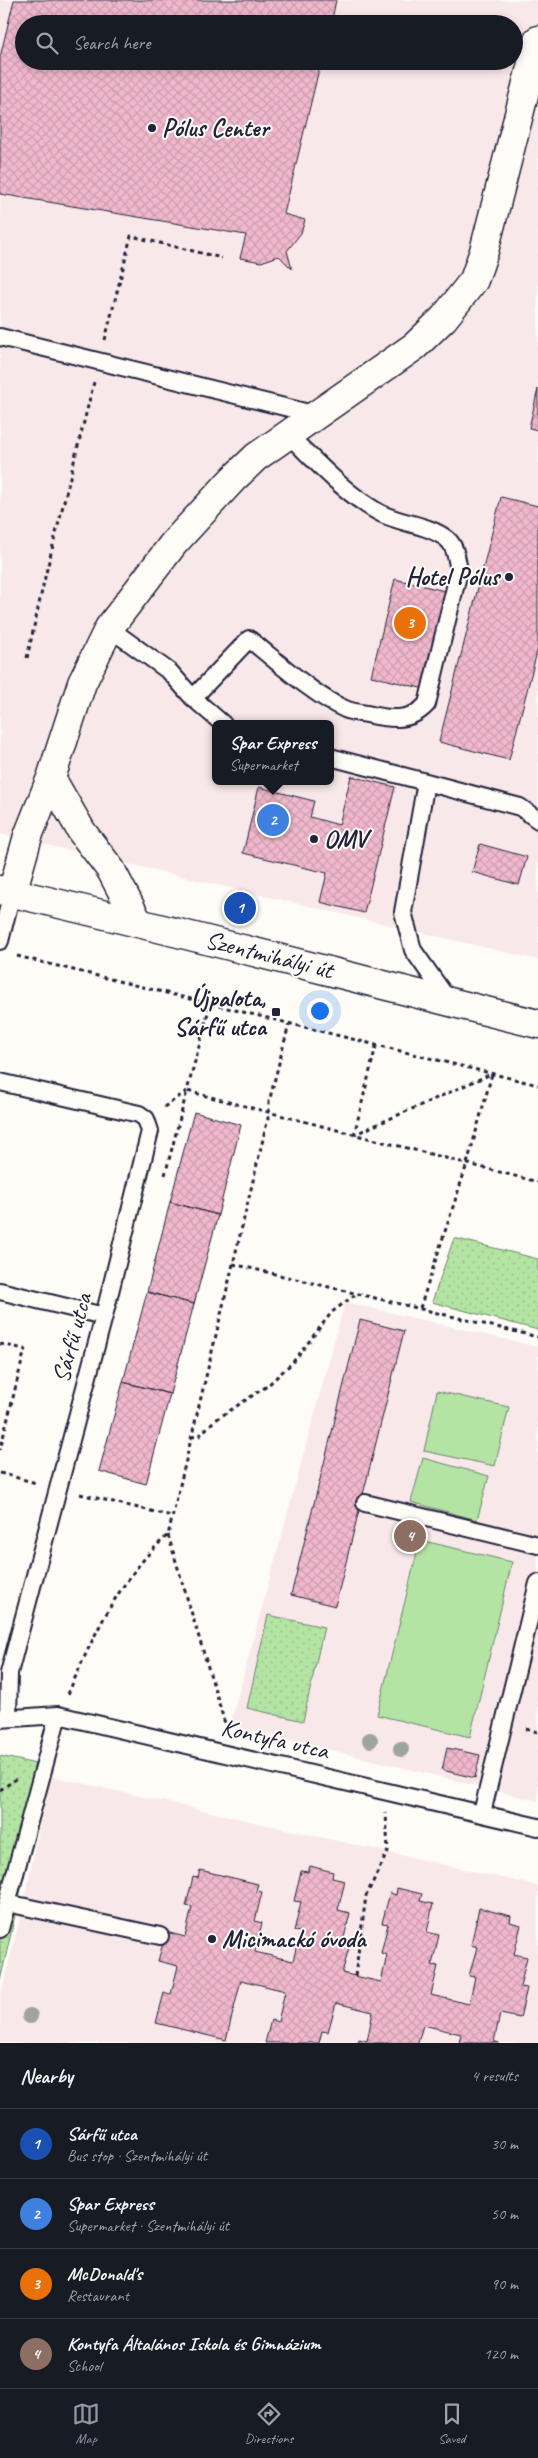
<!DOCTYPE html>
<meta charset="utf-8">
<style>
body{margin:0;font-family:Caveat,sans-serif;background:#242831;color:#f1f3f6}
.you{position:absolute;left:319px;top:1010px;width:18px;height:18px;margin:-12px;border:4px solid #fff;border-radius:50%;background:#1a73e8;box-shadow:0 0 0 8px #1a73e833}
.badge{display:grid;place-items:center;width:32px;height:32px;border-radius:50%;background:#9495a2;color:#fff;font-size:16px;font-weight:700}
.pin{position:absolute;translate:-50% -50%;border:2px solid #fff;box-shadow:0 1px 5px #0006}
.popup{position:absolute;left:212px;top:720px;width:122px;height:65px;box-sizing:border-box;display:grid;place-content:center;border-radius:8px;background:#171b24;filter:drop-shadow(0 1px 4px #0005);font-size:16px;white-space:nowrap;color:#9ea1a6}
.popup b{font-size:19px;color:#f1f3f6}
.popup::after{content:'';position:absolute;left:50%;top:100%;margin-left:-10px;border:10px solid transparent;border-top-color:#171b24}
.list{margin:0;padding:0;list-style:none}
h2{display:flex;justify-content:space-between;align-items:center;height:65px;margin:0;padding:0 20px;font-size:21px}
h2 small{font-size:16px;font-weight:400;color:#9ea1a6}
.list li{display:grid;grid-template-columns:32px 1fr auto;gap:15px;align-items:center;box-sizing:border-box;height:70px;padding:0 20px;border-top:1px solid #363941}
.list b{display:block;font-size:19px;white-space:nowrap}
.list p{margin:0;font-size:16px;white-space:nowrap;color:#9ea1a6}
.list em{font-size:16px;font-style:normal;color:#9ea1a6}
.icon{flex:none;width:28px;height:28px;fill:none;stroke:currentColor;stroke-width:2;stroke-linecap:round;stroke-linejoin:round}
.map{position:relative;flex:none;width:538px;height:2043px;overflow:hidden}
.search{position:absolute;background:#171b24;box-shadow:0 2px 8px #0003;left:15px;right:15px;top:15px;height:55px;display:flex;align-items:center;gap:12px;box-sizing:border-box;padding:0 18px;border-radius:28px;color:#9ea1a6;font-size:19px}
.sheet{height:345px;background:#171b24}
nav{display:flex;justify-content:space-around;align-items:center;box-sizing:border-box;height:70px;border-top:1px solid #363941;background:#171b24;font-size:14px;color:#9ea1a6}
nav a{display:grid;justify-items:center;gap:2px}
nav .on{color:#9495a2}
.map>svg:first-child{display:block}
.built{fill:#f9e8ea;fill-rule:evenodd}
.grass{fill:url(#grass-dots);stroke:#6b836f}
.garden{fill:#b4e4a3;stroke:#6b836f}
.building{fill:url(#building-cross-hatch);stroke:#22223b}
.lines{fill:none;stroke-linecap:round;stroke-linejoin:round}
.service-casing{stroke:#22223b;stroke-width:20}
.minor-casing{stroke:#22223b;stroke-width:31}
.secondary-casing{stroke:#22223b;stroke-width:31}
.path{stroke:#22223b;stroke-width:3;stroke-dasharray:4 4;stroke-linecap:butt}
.service{stroke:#fdfcf7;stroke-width:16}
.minor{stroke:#fdfcf7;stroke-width:28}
.secondary{stroke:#fdfcf7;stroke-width:28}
.tree{fill:#9da4a1}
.poi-dot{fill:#22223b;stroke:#fdfcf7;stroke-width:2}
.labels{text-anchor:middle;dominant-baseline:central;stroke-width:4;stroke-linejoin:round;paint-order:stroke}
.poi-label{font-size:25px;font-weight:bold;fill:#22223b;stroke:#fdfcf7;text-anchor:start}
.street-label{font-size:25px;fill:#22223b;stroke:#fdfcf7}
</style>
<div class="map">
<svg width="538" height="2043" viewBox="0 0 538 2043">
<defs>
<pattern id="grass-dots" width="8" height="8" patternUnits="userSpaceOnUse" patternTransform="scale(1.25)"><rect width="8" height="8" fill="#b4e4a3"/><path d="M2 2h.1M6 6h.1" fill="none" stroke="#9ac38d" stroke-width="1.8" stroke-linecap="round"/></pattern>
<pattern id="building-cross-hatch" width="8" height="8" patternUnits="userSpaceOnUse" patternTransform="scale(1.25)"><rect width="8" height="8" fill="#f1b8cc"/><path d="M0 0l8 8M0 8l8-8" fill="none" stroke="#ce9eb0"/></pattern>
</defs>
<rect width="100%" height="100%" fill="#fdfcf7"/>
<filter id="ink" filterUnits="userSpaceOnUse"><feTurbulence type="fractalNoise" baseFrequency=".02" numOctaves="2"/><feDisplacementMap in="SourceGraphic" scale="10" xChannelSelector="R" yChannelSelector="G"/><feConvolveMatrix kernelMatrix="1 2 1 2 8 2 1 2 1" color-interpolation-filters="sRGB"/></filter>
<g filter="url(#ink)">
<path class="built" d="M0,0H538V960L0,834ZM24,24H514V61H24ZM216,724H330V781H216Z
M345,1302L538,1347V1801L230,1725Z
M50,1776L538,1886V2043H0V1998L23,1906Z"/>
<path class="grass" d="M454,1238L538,1259V1330L432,1302Z
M268,1615L324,1627L303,1721L247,1708Z
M0,1756L49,1767L0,1981Z"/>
<path class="garden" d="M437,1391L509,1407L495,1466L424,1451Z
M423,1458L489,1476L477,1520L411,1502Z
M420,1540L512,1562L470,1737L377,1715Z"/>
<path class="building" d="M14,0H336L331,24H24V61H321L284,214L305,220L301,233L287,251L292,269L279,256L261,262L240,258L246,235L0,194V57Z
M538,389V430L529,428Z
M501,497L538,506V648L509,760L439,742Z
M395,579L449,592L425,689L371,676Z
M351,776L395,787L364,913L320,902L327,873L243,853L259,787L314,801L310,817L339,825Z
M480,844L527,857L519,885L472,872Z
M194,1112L241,1125L218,1215L170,1202Z
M170,1202L218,1215L194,1304L147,1292Z
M147,1292L194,1304L170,1394L123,1382Z
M360,1320L404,1331L335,1606L291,1595Z
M123,1382L170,1394L146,1484L99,1471Z
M447,1748L480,1755L475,1778L442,1770Z
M310,1866L333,1872L332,1878L345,1881L338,1910L350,1913L343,1942L350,1944L342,1973L381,1982L387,1955L381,1953L388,1924L382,1923L390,1893L396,1895L397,1888L422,1894L420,1901L433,1904L427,1932L439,1935L432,1965L438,1966L431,1995L469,2004L475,1977L469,1976L477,1947L471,1945L479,1908L511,1916L510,1922L521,1925L514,1954L527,1957L520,1987L527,1988L520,2018L500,2014L494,2042L499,2043H459L461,2034L423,2025L418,2043H358L359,2039L367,2041L373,2012L336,2003L328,2032L322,2031L319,2043H265L271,2020L278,2022L285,1991L241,1980L226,2040L156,2023L164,1993L171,1994L178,1966L158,1961L166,1932L185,1937L192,1907L186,1906L193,1877L198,1878L200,1870L258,1884L256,1891L262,1892L255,1921L262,1923L255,1952L293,1961L300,1932L294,1931L301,1902L294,1901L301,1871L308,1872Z"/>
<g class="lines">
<g class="service-casing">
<path id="service" d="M0,337L317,415
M109,628L170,672L193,698L223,724
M193,698L249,639C276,660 314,696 345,709C351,712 360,713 367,714C389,719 410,723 427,704L459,571C457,561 456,546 447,539C428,524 401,524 380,513C345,494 316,461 287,434
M330,757L426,782L403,912L413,950L449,1001
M426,782L520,807L538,820
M0,941L12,893
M0,1082L139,1114L146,1119L150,1131L104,1316L9,1673L8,1717
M0,1291L104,1316
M365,1503L538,1545
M0,1719L58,1715L538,1827
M482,1813L538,1583
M7,1903L160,1936
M0,1929L58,1715"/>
</g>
<g class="minor-casing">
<path id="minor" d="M51,778L82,832L111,870L138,922
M12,893L28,836L51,778L82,683L109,628L174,543L233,479L256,457L415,346L444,318L474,280L484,251L538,40"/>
</g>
<g class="secondary-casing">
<path id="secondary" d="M0,890C180,931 359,980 538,1024"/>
</g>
<path class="path" d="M105,340L131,236L222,258
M27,658L45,577L94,382
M17,956L538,1085
M164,1107L187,1091L210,1005
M353,1135L491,1074
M354,1135L376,1046
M165,1175L187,1091L538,1182
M233,1264L538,1337
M420,1308L467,1164L492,1074
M0,1344L25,1349L0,1450
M191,1437L199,1436L214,1421L267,1386L293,1362L332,1312L356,1294
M0,1473L36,1483
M80,1494L172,1516
M168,1535L227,1730
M68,1694C93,1636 120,1577 168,1535L269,1114V1102L289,1024
M526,1729L538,1732
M0,1790L16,1779
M355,1976L366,1896L388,1851L386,1813"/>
<use href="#service" class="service"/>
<use href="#minor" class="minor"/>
<use href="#secondary" class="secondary"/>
</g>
<g class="tree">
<circle cx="370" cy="1740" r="8"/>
<circle cx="401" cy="1749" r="8"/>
<circle cx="30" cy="2016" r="8"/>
</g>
</g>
<g class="poi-dot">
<circle cx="152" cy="128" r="5"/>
<circle cx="509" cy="577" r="5"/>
<circle cx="314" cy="839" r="5"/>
<rect x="271" y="1007" width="10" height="10" rx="2.5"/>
<circle cx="212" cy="1939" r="5"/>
</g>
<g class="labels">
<g class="poi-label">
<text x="162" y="128">Pólus Center</text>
<text x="499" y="577" text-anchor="end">Hotel Pólus</text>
<text x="324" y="839">OMV</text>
<text x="266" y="998" text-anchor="end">Újpalota,<tspan x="266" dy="29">Sárfű utca</tspan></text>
<text x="222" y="1939">Micimackó óvoda</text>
</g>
<g class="street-label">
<text transform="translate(269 955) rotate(14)">Szentmihályi út</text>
<text transform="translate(72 1338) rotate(-75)">Sárfű utca</text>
<text transform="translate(275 1739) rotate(13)">Kontyfa utca</text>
</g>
</g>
</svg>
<div class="you"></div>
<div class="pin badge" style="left:240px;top:908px;background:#1a4fb4">1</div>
<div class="pin badge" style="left:273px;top:820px;background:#3f7fe0">2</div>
<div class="popup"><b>Spar Express</b>Supermarket</div>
<div class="pin badge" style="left:410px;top:623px;background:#e8710a">3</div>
<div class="pin badge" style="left:410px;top:1536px;background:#8d6e63">4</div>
<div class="search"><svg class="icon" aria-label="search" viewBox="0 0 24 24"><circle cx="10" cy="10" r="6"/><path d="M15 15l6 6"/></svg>Search here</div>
</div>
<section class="sheet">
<h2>Nearby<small>4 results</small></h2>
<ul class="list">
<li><span class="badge" style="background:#1a4fb4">1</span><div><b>Sárfű utca</b><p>Bus stop · Szentmihályi út</p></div><em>30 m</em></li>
<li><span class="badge" style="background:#3f7fe0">2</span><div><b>Spar Express</b><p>Supermarket · Szentmihályi út</p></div><em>50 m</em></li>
<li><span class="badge" style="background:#e8710a">3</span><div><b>McDonald's</b><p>Restaurant</p></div><em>90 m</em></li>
<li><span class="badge" style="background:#8d6e63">4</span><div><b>Kontyfa Általános Iskola és Gimnázium</b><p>School</p></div><em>120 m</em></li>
</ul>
</section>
<nav>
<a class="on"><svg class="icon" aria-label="map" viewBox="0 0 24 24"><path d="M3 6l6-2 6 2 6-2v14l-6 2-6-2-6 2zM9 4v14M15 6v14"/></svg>Map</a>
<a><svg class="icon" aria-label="directions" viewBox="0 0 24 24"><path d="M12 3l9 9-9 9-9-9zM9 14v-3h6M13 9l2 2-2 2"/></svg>Directions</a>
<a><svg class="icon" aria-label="saved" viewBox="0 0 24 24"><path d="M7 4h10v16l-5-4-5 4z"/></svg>Saved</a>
</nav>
